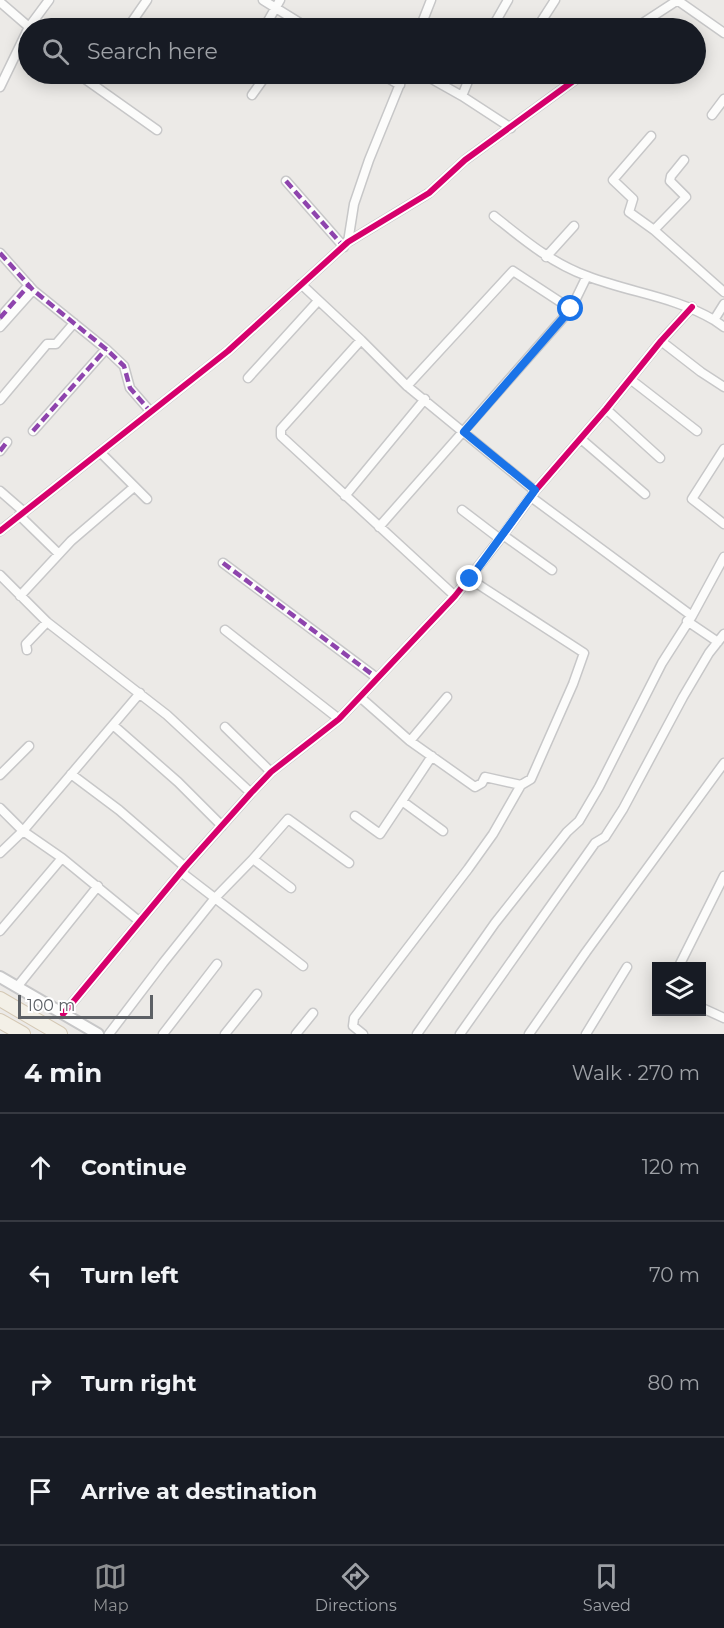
<!DOCTYPE html>
<meta charset="utf-8">
<style>
body{margin:0;font-family:Montserrat,sans-serif;background:#20242c;color:#f1f3f6}
.controls{position:absolute;right:18px;bottom:18px;display:grid;overflow:hidden;border-radius:0px;box-shadow:0 3px 15px #0003}
.controls button{width:54px;height:54px;display:grid;place-items:center;padding:0;border:0;border-bottom:2px solid #363941;background:#171b24;color:#f1f3f6;font:30px sans-serif}
.scale{position:absolute;left:18px;bottom:15px;width:135px;box-sizing:border-box;padding-left:6px;border:3px solid #5c6065;border-top:0;font-size:16px;line-height:21px;white-space:nowrap;color:#5c6065;-webkit-text-stroke:4px #fff;paint-order:stroke}
.stop{position:absolute;width:18px;height:18px;margin:-14px;border:4px solid #1a73e8;border-radius:50%;background:#fff}
.stop.end{background:#1a73e8;border-color:#fff;box-shadow:0 2px 6px #0008}
.list{margin:0;padding:0;list-style:none}
h2{display:flex;justify-content:space-between;align-items:center;height:78px;margin:0;padding:0 24px;font-size:26px}
h2 small{font-size:20px;font-weight:400;color:#9ea1a6}
.list li{display:grid;grid-template-columns:39px 1fr auto;gap:18px;align-items:center;box-sizing:border-box;height:108px;padding:0 24px;border-top:2px solid #363941}
.list b{display:block;font-size:22px;white-space:nowrap}
.list em{font-size:20px;font-style:normal;color:#9ea1a6}
.icon{flex:none;width:33px;height:33px;fill:none;stroke:currentColor;stroke-width:2;stroke-linecap:round;stroke-linejoin:round}
.map{position:relative;flex:none;width:724px;height:1034px;overflow:hidden}
.search{position:absolute;background:#171b24;box-shadow:0 3px 15px #0003;left:18px;right:18px;top:18px;height:66px;display:flex;align-items:center;gap:15px;box-sizing:border-box;padding:0 21px;border-radius:33px;color:#9ea1a6;font-size:22px}
.sheet{height:510px;background:#171b24}
nav{display:flex;justify-content:space-around;align-items:center;box-sizing:border-box;height:84px;border-top:2px solid #363941;background:#171b24;font-size:16px;color:#9ea1a6}
nav a{display:grid;justify-items:center;gap:3px}
nav .on{color:#8e9092}
.map>svg:first-child{display:block}
.lines{fill:none;stroke-linecap:round;stroke-linejoin:round}
.minor-casing{stroke:#c7c7c8;stroke-width:11}
.tertiary-casing{stroke:#c7c7c8;stroke-width:14}
.primary-casing{stroke:#d4c8b4;stroke-width:16}
.minor{stroke:#fcfcfb;stroke-width:8}
.tertiary{stroke:#fcfcfb;stroke-width:10}
.primary{stroke:#f3f0e7;stroke-width:14}
.quiet{stroke:#8e44ad;stroke-width:4.5;stroke-dasharray:9 4.5;stroke-linecap:butt}
.cycleway-casing{stroke:#fff;stroke-width:10}
.cycleway{stroke:#d6006c;stroke-width:6}
.route{stroke:#1a73e8;stroke-width:8}
</style>
<div class="map">
<svg width="724" height="1034" viewBox="0 0 724 1034">
<rect width="100%" height="100%" fill="#eceae7"/>
<g class="lines">
<g class="minor-casing">
<path id="minor" d="M263,0L308,28
M677,0L724,33
M0,2L29,27
M129,26L147,0
M264,28L280,0
M420,28L431,0
M492,28L508,0
M537,28L555,0
M635,28L678,0
M78,74L157,130
M381,74L400,85
M423,74L462,96L511,128
M648,74L652,77
M0,87L29,27L49,0
M252,95L267,74
M462,96L471,74
M712,115L724,99
M651,136L613,180L633,199L629,212L654,230L724,292
M286,181L344,247
M494,216C523,239 551,263 587,276C631,293 673,296 714,320L724,304
M654,230L686,197L670,181L671,176L684,160
M348,242L354,204L369,160L404,74
M0,253L33,290L106,349L124,366L130,388L150,411
M546,257L574,226
M301,284L361,340L407,386L535,491
M5,312L29,285
M714,320L724,327
M0,327L33,290
M361,340L281,429V436L455,596
M661,341L701,372L724,387
M248,378L318,301
M630,379L697,431
M407,386L513,271L571,309
M0,400L47,344H56L74,323
M606,409L660,458
M33,431L106,349
M581,439L645,494
M724,449L692,499L724,524
M0,451L7,442
M101,453L147,499
M0,491L23,511
M345,496L425,399
M531,497L692,616
M462,510L500,539
M19,515L59,554
M379,527L571,309L587,276
M0,531L228,351L348,242L429,193L465,160L583,74
M503,535L552,570
M223,563L377,678
M0,575L47,622L167,715L251,793
M20,596L71,541L134,487
M687,621L718,642
M225,630L339,719
M27,650L26,644L47,622
M360,697L410,741L475,787L482,783L485,777L521,785
M113,725L178,782L222,826
M225,727L271,772
M410,741L447,697
M71,774L119,810L185,867
M0,775L29,746
M402,801L443,831
M0,808L23,831L62,858L139,921
M355,816L380,834L432,756
M0,853L23,831L140,693
M253,859L291,888
M181,872L303,966
M0,931L62,858
M679,966L724,876
M17,987L98,886
M702,1008L724,1018
M63,1014L185,867L251,793L271,772L339,719L455,596L503,535L535,491L606,409L661,341L692,307
M109,1034L163,963L215,898L253,859L288,819L349,863
M163,1034L217,964
M225,1034L257,994
M296,1034L313,1013
M363,1034L353,1026L354,1018L468,869L493,834L521,785L531,779L573,684L584,653L470,579
M417,1034L495,923L567,832L579,821L599,787L662,663L692,616L724,557
M460,1034L595,843L605,837L623,809L683,697L709,653L724,634
M529,1034L586,952L724,763
M586,1034L627,967"/>
</g>
<g class="tertiary-casing">
<path id="tertiary" d="M0,977L98,1034"/>
</g>
<g class="primary-casing">
<path id="primary" d="M0,999L60,1034
M0,1021L23,1034"/>
</g>
<use href="#minor" class="minor"/>
<use href="#tertiary" class="tertiary"/>
<use href="#primary" class="primary"/>
<path class="quiet" d="M286,181L344,247
M0,253L33,290L106,349L124,366L130,388L150,411
M0,318L29,285
M33,431L106,349
M0,451L7,442
M223,563L377,678"/>
<g class="cycleway-casing">
<path id="cycleway" d="M0,531L228,351L348,242L429,193L465,160L583,74
M63,1014L185,867L251,793L271,772L339,719L455,596L503,535L535,491L606,409L661,341L692,307"/>
</g>
<use href="#cycleway" class="cycleway"/>
</g>
<g class="lines">
<path class="route" d="M470,579L535,490L464,432L571,309"/>
</g>
</svg>
<div class="controls">
<button><svg class="icon" aria-label="layers" viewBox="0 0 24 24"><path d="M12 4l9 5-9 5-9-5zM3 14l9 5 9-5"/></svg></button>
</div>
<div class="scale">100 m</div>
<div class="stop" style="left:571px;top:309px"></div>
<div class="stop end" style="left:470px;top:579px"></div>
<div class="search"><svg class="icon" aria-label="search" viewBox="0 0 24 24"><circle cx="10" cy="10" r="6"/><path d="M15 15l6 6"/></svg>Search here</div>
</div>
<section class="sheet">
<h2>4 min<small>Walk · 270 m</small></h2>
<ul class="list">
<li><svg class="icon" aria-label="ahead" viewBox="0 0 24 24"><path d="M12 20V5M6 11l6-6 6 6"/></svg><div><b>Continue</b></div><em>120 m</em></li>
<li><svg class="icon" aria-label="left" viewBox="0 0 24 24"><path d="M17 20v-9H6M10 6l-5 5 5 5"/></svg><div><b>Turn left</b></div><em>70 m</em></li>
<li><svg class="icon" aria-label="right" viewBox="0 0 24 24"><path d="M7 20v-9h11M14 6l5 5-5 5"/></svg><div><b>Turn right</b></div><em>80 m</em></li>
<li><svg class="icon" aria-label="arrive" viewBox="0 0 24 24"><path d="M6 21V4h12l-3 4 3 4H6"/></svg><div><b>Arrive at destination</b></div></li>
</ul>
</section>
<nav>
<a class="on"><svg class="icon" aria-label="map" viewBox="0 0 24 24"><path d="M3 6l6-2 6 2 6-2v14l-6 2-6-2-6 2zM9 4v14M15 6v14"/></svg>Map</a>
<a><svg class="icon" aria-label="directions" viewBox="0 0 24 24"><path d="M12 3l9 9-9 9-9-9zM9 14v-3h6M13 9l2 2-2 2"/></svg>Directions</a>
<a><svg class="icon" aria-label="saved" viewBox="0 0 24 24"><path d="M7 4h10v16l-5-4-5 4z"/></svg>Saved</a>
</nav>
